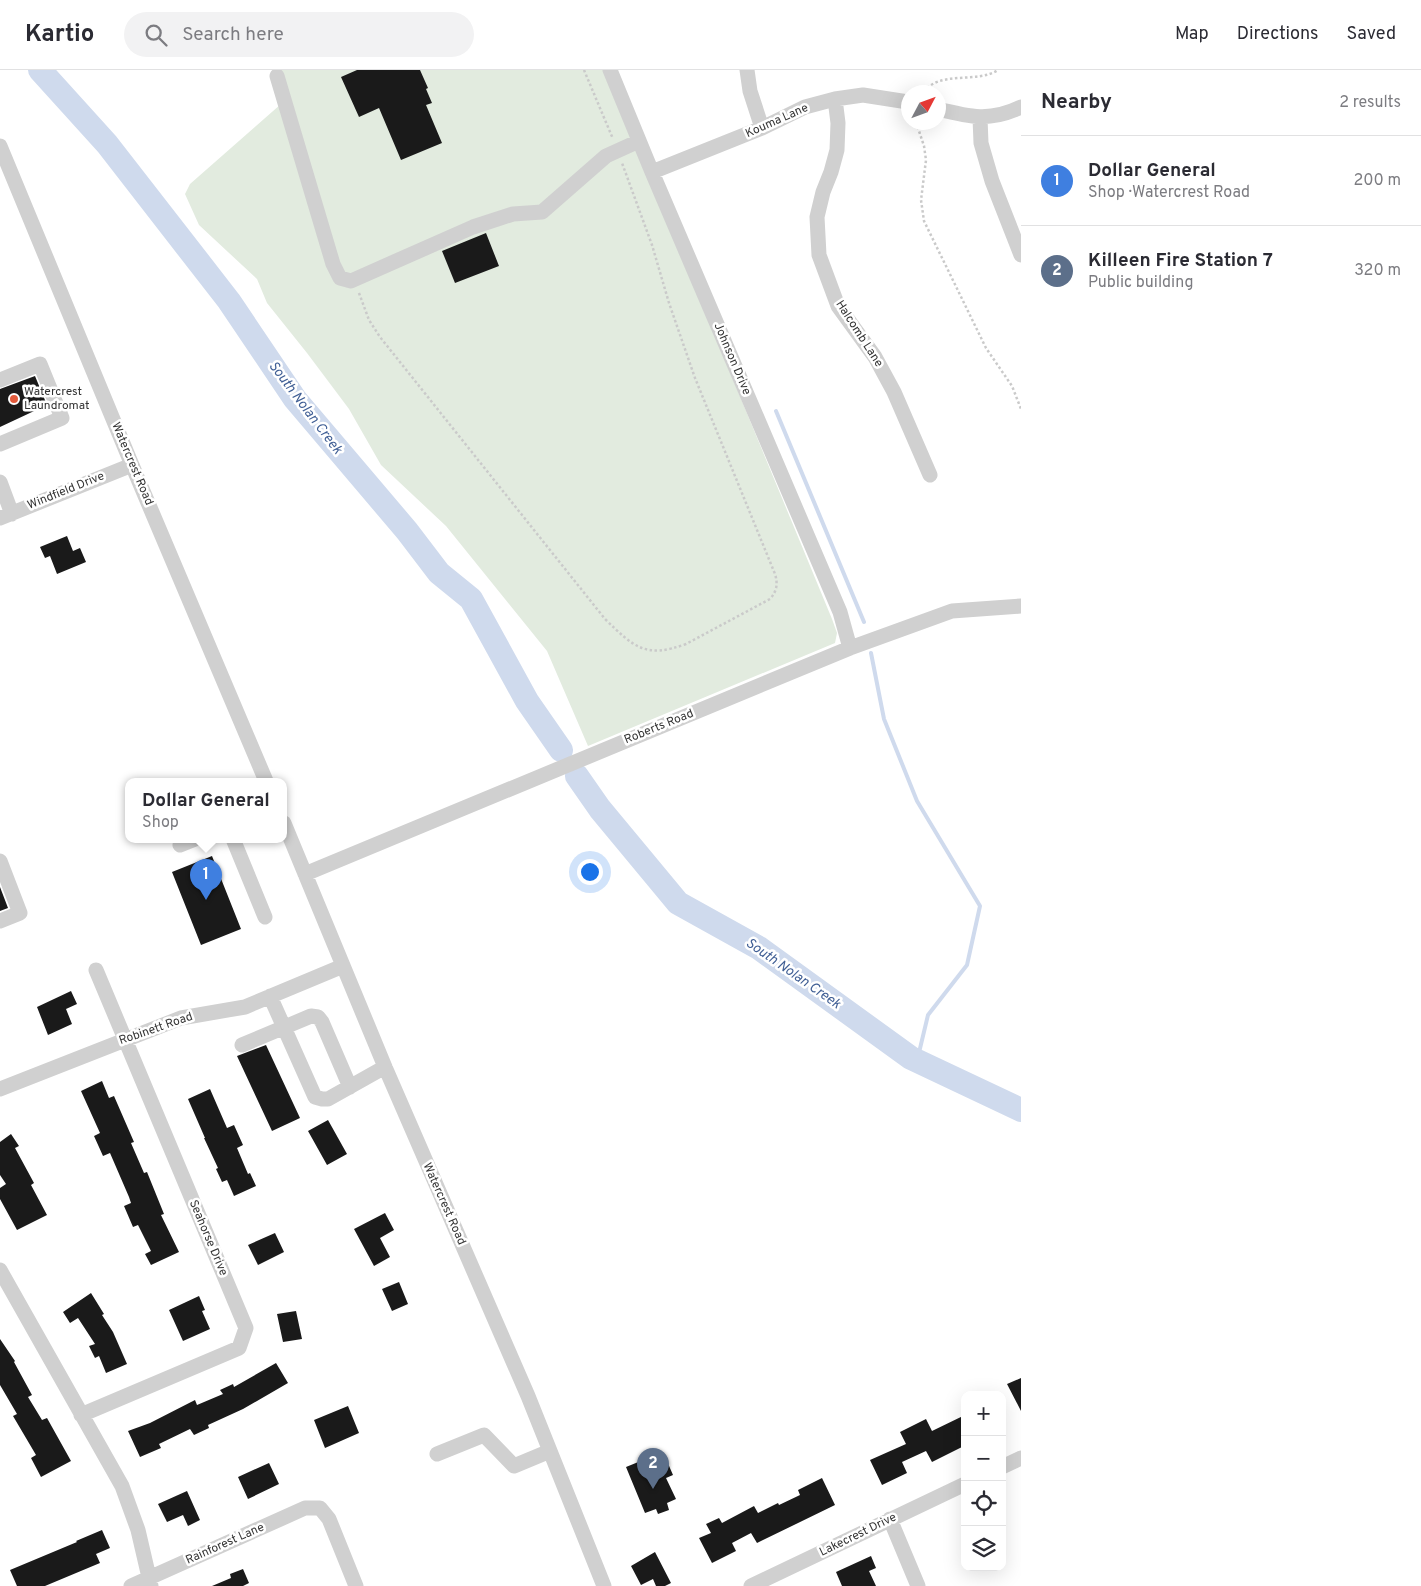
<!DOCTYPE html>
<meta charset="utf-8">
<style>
body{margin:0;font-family:Overpass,sans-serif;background:#f2f2f3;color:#2b2b33}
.controls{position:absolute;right:15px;bottom:15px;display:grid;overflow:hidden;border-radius:10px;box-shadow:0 5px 20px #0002}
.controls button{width:45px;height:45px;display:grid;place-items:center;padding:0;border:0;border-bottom:1px solid #e1e1e2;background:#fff;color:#2b2b33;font:25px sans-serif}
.compass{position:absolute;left:901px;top:15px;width:45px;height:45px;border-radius:50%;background:#fff;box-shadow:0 5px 20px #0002;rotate:49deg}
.you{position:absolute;left:589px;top:801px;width:18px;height:18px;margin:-12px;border:4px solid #fff;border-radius:50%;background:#1a73e8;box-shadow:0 0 0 8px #1a73e833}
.badge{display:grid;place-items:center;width:32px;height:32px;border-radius:50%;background:#7c3aed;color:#fff;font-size:16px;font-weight:700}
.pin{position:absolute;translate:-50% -41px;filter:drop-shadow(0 1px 2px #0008)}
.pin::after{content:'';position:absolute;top:26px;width:18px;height:15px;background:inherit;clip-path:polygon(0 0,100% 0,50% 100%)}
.popup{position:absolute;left:125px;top:708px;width:162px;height:65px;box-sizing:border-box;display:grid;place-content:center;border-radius:10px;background:#fff;filter:drop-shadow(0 1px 4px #0005);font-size:16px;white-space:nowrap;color:#7c7c81}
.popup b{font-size:19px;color:#2b2b33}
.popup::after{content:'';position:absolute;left:50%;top:100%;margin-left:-10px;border:10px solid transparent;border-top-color:#fff}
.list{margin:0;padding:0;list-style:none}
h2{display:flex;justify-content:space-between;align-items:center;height:65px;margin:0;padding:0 20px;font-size:21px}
h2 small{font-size:16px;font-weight:400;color:#7c7c81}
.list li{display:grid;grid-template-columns:32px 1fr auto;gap:15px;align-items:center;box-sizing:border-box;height:90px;padding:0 20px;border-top:1px solid #e1e1e2}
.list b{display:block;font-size:19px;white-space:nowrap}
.list p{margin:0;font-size:16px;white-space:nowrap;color:#7c7c81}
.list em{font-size:16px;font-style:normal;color:#7c7c81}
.icon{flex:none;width:28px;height:28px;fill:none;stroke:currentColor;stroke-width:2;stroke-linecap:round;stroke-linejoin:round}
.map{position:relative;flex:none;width:1021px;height:1516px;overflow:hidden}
header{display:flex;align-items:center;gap:30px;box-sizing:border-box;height:70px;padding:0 25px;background:#fff;border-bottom:1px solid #e1e1e2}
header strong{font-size:24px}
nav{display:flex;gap:28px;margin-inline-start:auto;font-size:18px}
.search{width:350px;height:45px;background:#f2f2f3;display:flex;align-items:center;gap:12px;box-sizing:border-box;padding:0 18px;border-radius:28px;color:#7c7c81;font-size:19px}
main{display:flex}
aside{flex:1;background:#fff}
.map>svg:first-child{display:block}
.green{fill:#e2ebdf}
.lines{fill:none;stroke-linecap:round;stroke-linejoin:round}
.stream{stroke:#cfdaed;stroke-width:4}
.river{stroke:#cfdaed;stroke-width:24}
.building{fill:#1a1a1a}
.path{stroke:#cacaca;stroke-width:2.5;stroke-dasharray:2.5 2.5;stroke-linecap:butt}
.minor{stroke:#d0d0d0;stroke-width:15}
.poi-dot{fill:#e35a3b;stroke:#fff;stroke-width:2}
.labels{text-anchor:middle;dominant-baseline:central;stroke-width:5;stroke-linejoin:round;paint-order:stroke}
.street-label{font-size:12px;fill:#333;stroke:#fff}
.poi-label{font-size:12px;fill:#333;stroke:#fff;text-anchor:start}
.water-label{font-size:14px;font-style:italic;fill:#405f95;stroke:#fff}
</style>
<header>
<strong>Kartio</strong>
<div class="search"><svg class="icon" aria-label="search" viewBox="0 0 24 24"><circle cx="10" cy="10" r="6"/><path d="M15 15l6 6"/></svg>Search here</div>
<nav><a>Map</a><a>Directions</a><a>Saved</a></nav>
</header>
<main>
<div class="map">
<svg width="1021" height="1516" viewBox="0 0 1021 1516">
<rect width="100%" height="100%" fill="#fff"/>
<path class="green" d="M278,0H605L832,549L837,563L835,573L588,676L547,581L446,456L381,395L349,339L307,283L267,233L257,209L199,155L185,124L190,114L289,27Z"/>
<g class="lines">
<path class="stream" d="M776,341L864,552
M871,583L884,649L917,731L980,836L967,895L928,945L917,991"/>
<path class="river" d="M40,0L107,74L229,231L295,329L407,461L439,503L471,529L527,631L561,680
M577,706L600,739L678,833L759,878L911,988L1021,1040"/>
</g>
<path class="building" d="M357,0H420L428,18L426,19L432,33L426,35L442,73L401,90L379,38L359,47L341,7Z
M486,163L499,196L455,213L442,181Z
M35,306L47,335L0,357V319Z
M67,466L73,481L80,478L86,492L57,504L50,486L45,488L40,477Z
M212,786L241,859L201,875L172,802Z
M0,817L8,838L0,841Z
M71,921L77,934L66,939L72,954L48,965L37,937Z
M266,975L300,1048L272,1061L237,986Z
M102,1011L109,1028L114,1026L134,1072L131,1073L144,1103L147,1102L164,1144L161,1145L179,1182L151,1195L145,1184L151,1181L138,1155L133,1157L124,1136L131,1133L129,1127L110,1083L103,1086L94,1066L100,1063L81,1021Z
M210,1019L227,1058L234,1055L243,1075L237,1078L248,1104L250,1103L256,1116L234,1126L227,1110L222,1112L216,1099L218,1098L204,1068H205L188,1029Z
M328,1050L347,1084L327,1095L308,1061Z
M11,1064L19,1076L15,1078L34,1113L31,1115L47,1145L17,1160L0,1129V1118L6,1114L0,1105V1072Z
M385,1143L394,1160L380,1168L390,1187L374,1196L354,1159Z
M275,1163L284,1182L258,1195L248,1175Z
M399,1212L408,1234L392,1241L382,1219Z
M91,1223L104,1244L102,1245L113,1262L127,1294L106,1303L99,1286L95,1288L89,1276L95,1274L78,1248L70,1253L63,1242Z
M199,1226L205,1240L202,1241L210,1259L183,1271L169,1240Z
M296,1241L302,1269L283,1272L277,1244Z
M0,1269L15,1291L14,1292L32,1325L28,1327L42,1350L47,1348L71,1391L41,1407L31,1388L36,1385L13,1346L17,1344L0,1315Z
M276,1293L288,1313L243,1339L208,1355L209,1358L194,1365L190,1359L159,1374L161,1378L140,1387L128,1361L150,1353L195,1330L197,1335L223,1324L220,1320L233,1314L234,1317Z
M1021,1308V1341L1007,1314Z
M348,1336L359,1363L325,1378L314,1350Z
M965,1345V1369L961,1371L964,1376L932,1392L926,1381L902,1392L907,1403L882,1415L870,1390L906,1374L900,1362L926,1349L932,1361Z
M663,1382L673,1405L666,1408L676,1429L667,1433L669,1440L658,1444L656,1439L645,1443L626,1397Z
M269,1393L279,1414L248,1429L238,1407Z
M822,1408L835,1435L757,1473L751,1463L732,1473L736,1481L712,1493L699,1468L711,1463L706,1454L719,1448L722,1453L754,1436L758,1443L778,1433L779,1435L800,1425L798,1420Z
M187,1421L200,1450L188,1456L183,1445L167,1452L158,1434Z
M102,1460L110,1478L96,1484L100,1493L45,1516H17L10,1500L77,1472L76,1471Z
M655,1482L671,1513L665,1516H656L653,1509L641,1515L631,1496Z
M871,1486L876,1498L869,1501L876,1516H842L836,1502Z
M243,1499L249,1513L243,1516H212L231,1508L230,1504Z"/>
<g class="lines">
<path class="path" d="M584,0L613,69
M924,22C939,0 977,14 998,0
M916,52L924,76L926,90L921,130L924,151L986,278L1012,316L1021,339
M359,223L369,250L380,267L605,549C634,577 645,589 686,574L770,529C777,521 778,514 775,504L695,308L669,233L652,175L622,93"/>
<path class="minor" d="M610,0L652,102L840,542L850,578
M747,0L750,21L762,58
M277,6L333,194L340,208L351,211L473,157L513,144L542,142L606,86L639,71
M835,29L838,53L837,80L831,102L823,122L817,147L819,185L838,236L875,287L894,322L930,405
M938,39C970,47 990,52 1021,37
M980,48L981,73L992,111L1021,185
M0,76L132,395L266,711
M652,102L762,58L805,37L835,29L863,25L908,32
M0,310L40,294L62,348L0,374
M0,412L12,444
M0,448L132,395
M284,753L385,997L528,1326L604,1516
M233,769L265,847
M180,775L195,769
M0,791L20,843L0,851
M305,804L850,578L952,541L1021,536
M270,926L315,1027L322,1029H328L385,997
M242,975L311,946L318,947L322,952L350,1017
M0,1019L181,948L245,937L343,896
M0,1200L122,1416L138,1460L151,1516
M81,1345L239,1278L246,1258L96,900
M437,1384L484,1365L514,1396L550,1381
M1002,1397L1021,1388
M890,1449L918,1516
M131,1516L305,1438H320L329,1449L356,1516
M751,1516L965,1414"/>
</g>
<circle class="poi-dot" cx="14" cy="329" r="5"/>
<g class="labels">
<g class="street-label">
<text transform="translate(777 51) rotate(-24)">Kouma Lane</text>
<text transform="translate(859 264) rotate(57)">Halcomb Lane</text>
<text transform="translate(732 289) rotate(67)">Johnson Drive</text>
<text transform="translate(132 394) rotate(67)">Watercrest Road</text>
<text transform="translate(66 421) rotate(-22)">Windfield Drive</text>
<text transform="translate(659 657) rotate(-22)">Roberts Road</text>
<text transform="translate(156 959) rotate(-19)">Robinett Road</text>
<text transform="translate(444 1134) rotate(66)">Watercrest Road</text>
<text transform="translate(208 1168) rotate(67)">Seahorse Drive</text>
<text transform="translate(858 1465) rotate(-26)">Lakecrest Drive</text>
<text transform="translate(225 1474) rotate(-24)">Rainforest Lane</text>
</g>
<g class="poi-label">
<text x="24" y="322">Watercrest<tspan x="24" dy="14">Laundromat</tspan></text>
</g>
<g class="water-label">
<text transform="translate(305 338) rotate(53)">South Nolan Creek</text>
<text transform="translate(793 904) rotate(35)">South Nolan Creek</text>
</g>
</g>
</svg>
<div class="controls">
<button>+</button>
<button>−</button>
<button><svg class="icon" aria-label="locate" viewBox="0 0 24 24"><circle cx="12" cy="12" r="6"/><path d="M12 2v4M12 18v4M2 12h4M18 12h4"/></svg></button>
<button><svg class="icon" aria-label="layers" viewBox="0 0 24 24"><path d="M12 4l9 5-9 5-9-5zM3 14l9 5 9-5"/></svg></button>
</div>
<svg class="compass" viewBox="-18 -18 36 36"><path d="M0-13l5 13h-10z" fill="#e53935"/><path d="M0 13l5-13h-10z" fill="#7c7c81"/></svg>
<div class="you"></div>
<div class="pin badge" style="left:206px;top:830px;background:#3f7fe0">1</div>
<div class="popup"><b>Dollar General</b>Shop</div>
<div class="pin badge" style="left:653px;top:1419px;background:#5c6f8a">2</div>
</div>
<aside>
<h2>Nearby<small>2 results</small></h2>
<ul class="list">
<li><span class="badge" style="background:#3f7fe0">1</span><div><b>Dollar General</b><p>Shop · Watercrest Road</p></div><em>200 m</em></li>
<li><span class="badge" style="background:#5c6f8a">2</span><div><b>Killeen Fire Station 7</b><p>Public building</p></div><em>320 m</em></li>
</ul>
</aside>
</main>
